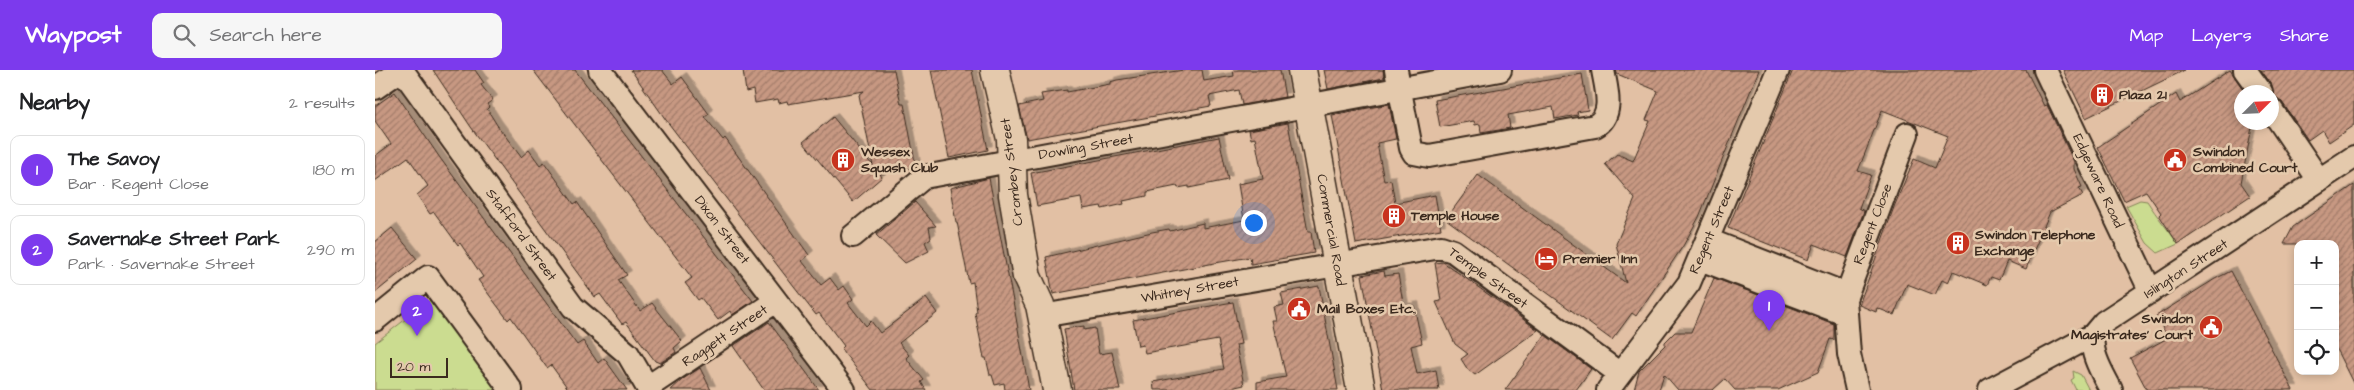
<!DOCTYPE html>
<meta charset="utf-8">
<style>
body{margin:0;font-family:"Architects Daughter",sans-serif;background:#f6f6f6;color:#202124}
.controls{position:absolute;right:15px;bottom:15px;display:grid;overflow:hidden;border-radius:10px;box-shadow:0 2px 8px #0003}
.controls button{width:45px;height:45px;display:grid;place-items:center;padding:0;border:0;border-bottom:1px solid #e0e0e0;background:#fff;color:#202124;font:25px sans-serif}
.compass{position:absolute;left:1859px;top:15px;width:45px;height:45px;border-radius:50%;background:#fff;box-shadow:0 2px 8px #0003;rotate:66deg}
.scale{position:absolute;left:15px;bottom:12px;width:58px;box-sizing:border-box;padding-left:5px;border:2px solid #3b2a1e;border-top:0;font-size:14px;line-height:18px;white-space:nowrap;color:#3b2a1e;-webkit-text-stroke:4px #e4c9ac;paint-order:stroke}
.you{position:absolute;left:878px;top:152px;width:18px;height:18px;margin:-12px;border:4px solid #fff;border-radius:50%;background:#1a73e8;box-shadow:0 0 0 8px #1a73e833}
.badge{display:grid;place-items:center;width:32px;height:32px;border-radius:50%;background:#7c3aed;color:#fff;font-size:16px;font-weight:700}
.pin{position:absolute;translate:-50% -41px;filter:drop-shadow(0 1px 2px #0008)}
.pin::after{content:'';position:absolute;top:26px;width:18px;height:15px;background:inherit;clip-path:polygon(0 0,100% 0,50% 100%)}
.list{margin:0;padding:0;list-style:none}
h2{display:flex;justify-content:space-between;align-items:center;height:65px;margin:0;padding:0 20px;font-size:21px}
h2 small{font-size:16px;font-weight:400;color:#757577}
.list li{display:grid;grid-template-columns:32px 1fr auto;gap:15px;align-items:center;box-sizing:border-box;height:70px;margin:0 10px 10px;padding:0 10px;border:1px solid #e0e0e0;border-radius:10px}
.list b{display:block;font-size:19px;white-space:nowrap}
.list p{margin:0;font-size:16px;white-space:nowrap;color:#757577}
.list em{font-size:16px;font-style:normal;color:#757577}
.icon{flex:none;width:28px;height:28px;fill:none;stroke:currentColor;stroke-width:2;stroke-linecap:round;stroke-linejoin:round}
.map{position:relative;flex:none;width:1979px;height:320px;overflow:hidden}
header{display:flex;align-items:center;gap:30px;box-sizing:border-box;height:70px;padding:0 25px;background:#7c3aed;color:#fff}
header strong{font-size:24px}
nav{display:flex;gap:28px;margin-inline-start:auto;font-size:18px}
.search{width:350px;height:45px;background:#f6f6f6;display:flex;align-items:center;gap:12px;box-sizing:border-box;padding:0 18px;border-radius:10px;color:#757577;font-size:19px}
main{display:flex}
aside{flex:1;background:#fff}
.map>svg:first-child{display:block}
.green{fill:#cbdc90;stroke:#838357}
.building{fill:url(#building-hatch);stroke:#3b2a1e;filter:url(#shadow)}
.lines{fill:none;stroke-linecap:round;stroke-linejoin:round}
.street-casing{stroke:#3b2a1e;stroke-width:26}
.secondary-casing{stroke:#3b2a1e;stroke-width:31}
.street{stroke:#e4c9ac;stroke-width:22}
.secondary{stroke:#e4c9ac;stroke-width:28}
.labels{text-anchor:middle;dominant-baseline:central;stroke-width:5;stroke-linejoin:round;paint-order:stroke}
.poi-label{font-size:14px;font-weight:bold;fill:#3b2a1e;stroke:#e4c9ac;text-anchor:start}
.street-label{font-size:14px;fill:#3b2a1e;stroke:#e4c9ac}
</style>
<header>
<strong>Waypost</strong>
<div class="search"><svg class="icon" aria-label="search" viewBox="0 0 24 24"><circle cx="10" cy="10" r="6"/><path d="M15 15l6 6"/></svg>Search here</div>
<nav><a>Map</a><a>Layers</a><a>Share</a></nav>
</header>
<main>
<aside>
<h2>Nearby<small>2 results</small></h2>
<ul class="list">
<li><span class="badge">1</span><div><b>The Savoy</b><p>Bar · Regent Close</p></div><em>180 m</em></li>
<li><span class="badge">2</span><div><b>Savernake Street Park</b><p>Park · Savernake Street</p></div><em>290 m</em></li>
</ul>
</aside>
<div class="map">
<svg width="1979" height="320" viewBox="0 0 1979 320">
<defs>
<pattern id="building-hatch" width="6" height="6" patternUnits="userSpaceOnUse" patternTransform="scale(1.25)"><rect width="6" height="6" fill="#c79882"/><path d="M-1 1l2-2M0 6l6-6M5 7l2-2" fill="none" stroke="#a37c6a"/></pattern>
<filter id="shadow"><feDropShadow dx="4.5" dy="-4.5" stdDeviation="0" flood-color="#0004"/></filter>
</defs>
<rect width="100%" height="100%" fill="#e2c0a4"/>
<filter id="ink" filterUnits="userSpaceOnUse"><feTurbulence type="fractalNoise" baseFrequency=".02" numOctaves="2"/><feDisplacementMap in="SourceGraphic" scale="10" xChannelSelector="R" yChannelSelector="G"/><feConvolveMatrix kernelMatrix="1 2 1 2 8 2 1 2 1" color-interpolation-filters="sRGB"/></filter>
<g filter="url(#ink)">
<path class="green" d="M1765,130L1772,131C1782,147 1793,159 1803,174L1783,183L1772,173L1751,136Z
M58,228L126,320H0V273Z
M1698,301L1706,305L1714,320H1701L1696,310L1699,308Z"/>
<path class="building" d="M58,0H100L109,13L106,15L118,30L112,34L114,37L112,39L122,55L146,87L154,80L165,95L169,92L199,134L202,132L252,205L243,210L265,241L277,233L307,271L299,278L301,282L285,293L280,291L251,252L247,254L225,224L220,227L96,57Z
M158,0H200L378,231L357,245L355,241L343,250L326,228L323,230L310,213L317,208Z
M256,0H287L298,14L307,7L334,44L330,47L348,70L350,68L434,185L427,191L446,215L455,208L464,220L469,216L478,229L473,233L491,256L496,251L505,263L551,228L562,243L524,273L534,285L531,288L549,310L546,312L551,320H498L466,279L469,276L444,243L441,245L419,217L291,50Z
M368,0H519L526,34H529L541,97L505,104L507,107L478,132L428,72L458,47L498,96L484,25L489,21L413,34L412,31L404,33L403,29L380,33L378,20L371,22Z
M556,0H597L613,80L574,88Z
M809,0H827L829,11L859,6L858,0H905L910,27L867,35L864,20L834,26L836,36L652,69L644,36L668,31L666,24L692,20V22L735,14V12L742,10Z
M949,0H1008L1009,8L953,19Z
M1241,0H1384L1324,147L1308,176L1261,246L1257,243L1237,270L1071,149L1103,105L1251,213L1241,174L1260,129L1230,94L1242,84L1258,91L1275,51L1271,50L1283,21L1242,4Z
M1418,0H1651L1669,36L1672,35L1699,92V99L1707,117L1704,118L1708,125L1675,142L1651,199L1632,191L1624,210L1616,207L1612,215L1578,201L1573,213L1567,210L1560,225L1532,214L1519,245L1502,238L1501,242L1484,235L1519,137L1539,89L1560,98L1573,66L1507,40L1483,101L1496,105L1484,138L1489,141L1472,187L1439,174L1433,190L1353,158Z
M1688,0H1810L1711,48Z
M1855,0L1870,22H1866V52H1878L1866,113L1875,126L1803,174L1784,145L1786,143L1771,121L1749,131L1723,77L1801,24L1805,32Z
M1886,0H1979V55L1954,72L1947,60L1933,70L1907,32L1898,25L1897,15Z
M1207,4L1213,40L1202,42L1203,45L1180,49L1178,37L1133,45L1135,58L1124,60L1106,63L1105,54L1100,55L1099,51L1065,57L1060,30Z
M20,22L65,88L202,275L208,271L223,293L229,288L252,320H194L176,295L172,298L136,247L133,250L103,210L108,207L85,173L83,175L59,142L55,144L42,125L53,116L33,87L0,111V86L16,74L0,51V36Z
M1014,34L1021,69L1002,73L1009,111L1016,110L1020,133L1060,125L1066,159L981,174L957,45Z
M913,53L933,162H936L939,183L876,194L875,187L840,193L678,224L671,187L777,162L794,159L795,161L828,153V158L869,150L863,114L888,109L880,68L876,69L874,60Z
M844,67L853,110L814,118V116L803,118L802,116L772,122V126L748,131L749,134L727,139L726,136L708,139L706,128L662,136L656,103Z
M614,108L638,231L654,320H630L629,313L620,315L617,305H615L611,288H609L600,243L602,242L598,212L594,213L582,152H581L575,118Z
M1979,115V315L1960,277V174H1909L1918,157Z
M540,132L561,156L554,157L556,168L550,172L554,181L530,193L501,165Z
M17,158L42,189L0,223V172Z
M1068,192L1163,260L1100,305L1093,300L1086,289L1093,284L1080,274L1061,232L1066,231L1060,193Z
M1009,201L1010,206L1023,204L1029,238L1039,236L1047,273L1036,276L1042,304L1061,300L1064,320H1008L987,205Z
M1856,201L1918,320H1772L1755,288L1793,268L1781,246L1840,209Z
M1339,208L1459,254V270L1455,269L1443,302L1403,320H1360L1350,309L1338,320H1303L1289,304L1284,320H1259L1264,301L1290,275V272L1300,262H1316Z
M944,216L963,320H882V312L911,307L898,251H902L899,237L909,235L906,223Z
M858,232L866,274L861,275L869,315L847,320H779L778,312L849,299L843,270L770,283L768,275L763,276L758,250Z
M394,252L434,306L444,320H389L358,276Z
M709,256V260L720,258L724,284L737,282L745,320H699L689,259Z
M1170,265L1216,299L1201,320H1130Z
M325,298L336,320H296L308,309Z"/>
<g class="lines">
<g class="street-casing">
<path id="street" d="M27,0L198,237L253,284L274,320
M225,0L469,320
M1021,0L1036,78L1039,83L1054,86L1220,56C1240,45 1231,18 1228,0
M1670,0L1776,222
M1870,0L1886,22
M0,18L26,0
M1896,39L1944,110
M478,166L549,107L1125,0
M1333,170L1471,224
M1325,189L1470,244
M667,246L1066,177L1078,181L1245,304
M0,250L53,207L136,320
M1718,265C1715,284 1728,304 1736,320
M273,317L401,231
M1233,320L1314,213L1403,0
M1482,320L1474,284L1470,229L1532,64
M1615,320L1718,265L1729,252L1979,87"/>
</g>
<g class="secondary-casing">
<path id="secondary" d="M620,0L636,69L638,125L652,207L665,235L682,320
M927,0L986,320"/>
</g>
<use href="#street" class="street"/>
<use href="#secondary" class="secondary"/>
</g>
</g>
<defs>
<g id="building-disc" transform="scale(1.25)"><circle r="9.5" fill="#c8321e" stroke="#e4c9ac"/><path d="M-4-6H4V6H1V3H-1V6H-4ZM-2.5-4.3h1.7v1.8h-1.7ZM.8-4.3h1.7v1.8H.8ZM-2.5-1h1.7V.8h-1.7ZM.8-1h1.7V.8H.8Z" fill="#fff"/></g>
<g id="civic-disc" transform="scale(1.25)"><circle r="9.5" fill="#c8321e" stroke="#e4c9ac"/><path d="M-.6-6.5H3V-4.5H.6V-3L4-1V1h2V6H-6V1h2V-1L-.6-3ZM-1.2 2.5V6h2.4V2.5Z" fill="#fff"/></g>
<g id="hotel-disc" transform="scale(1.25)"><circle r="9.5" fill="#c8321e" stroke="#e4c9ac"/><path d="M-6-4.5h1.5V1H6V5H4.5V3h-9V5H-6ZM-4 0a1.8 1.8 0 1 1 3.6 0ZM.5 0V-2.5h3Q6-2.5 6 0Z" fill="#fff"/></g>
</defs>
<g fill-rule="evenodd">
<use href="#building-disc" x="1727" y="25"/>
<use href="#building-disc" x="468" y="90"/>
<use href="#civic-disc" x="1800" y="90"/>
<use href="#building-disc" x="1019" y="146"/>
<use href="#building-disc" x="1583" y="173"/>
<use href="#hotel-disc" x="1171" y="189"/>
<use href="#civic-disc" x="924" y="239"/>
<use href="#civic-disc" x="1836" y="257"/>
</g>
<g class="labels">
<g class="poi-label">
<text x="1744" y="25">Plaza 21</text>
<text x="486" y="82">Wessex<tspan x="486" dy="16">Squash Club</tspan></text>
<text x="1818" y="82">Swindon<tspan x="1818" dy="16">Combined Court</tspan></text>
<text x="1036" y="146">Temple House</text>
<text x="1600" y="165">Swindon Telephone<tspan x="1600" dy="16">Exchange</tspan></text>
<text x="1188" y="189">Premier Inn</text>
<text x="942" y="239">Mail Boxes Etc.</text>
<text x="1818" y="249" text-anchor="end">Swindon<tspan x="1818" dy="16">Magistrates' Court</tspan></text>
</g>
<g class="street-label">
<text transform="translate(711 77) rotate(-10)">Dowling Street</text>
<text transform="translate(637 102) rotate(-97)">Crombey Street</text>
<text transform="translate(1723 111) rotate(65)">Edgeware Road</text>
<text transform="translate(1498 154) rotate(-69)">Regent Close</text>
<text transform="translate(347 160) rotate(53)">Dixon Street</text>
<text transform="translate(956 160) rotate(80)">Commercial Road</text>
<text transform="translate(1337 160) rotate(-67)">Regent Street</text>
<text transform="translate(146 165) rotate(54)">Stafford Street</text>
<text transform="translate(1811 199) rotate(-33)">Islington Street</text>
<text transform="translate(1113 208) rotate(36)">Temple Street</text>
<text transform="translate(815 220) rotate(-10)">Whitney Street</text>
<text transform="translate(350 266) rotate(-34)">Raggett Street</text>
</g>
</g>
</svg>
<div class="controls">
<button>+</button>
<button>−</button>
<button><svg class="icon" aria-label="locate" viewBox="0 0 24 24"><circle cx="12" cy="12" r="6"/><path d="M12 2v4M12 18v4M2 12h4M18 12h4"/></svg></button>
</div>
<svg class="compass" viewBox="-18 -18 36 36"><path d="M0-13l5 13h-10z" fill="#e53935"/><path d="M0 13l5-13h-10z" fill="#757577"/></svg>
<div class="scale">20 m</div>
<div class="you"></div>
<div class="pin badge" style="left:1394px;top:261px">1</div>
<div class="pin badge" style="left:42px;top:266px">2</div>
</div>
</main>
